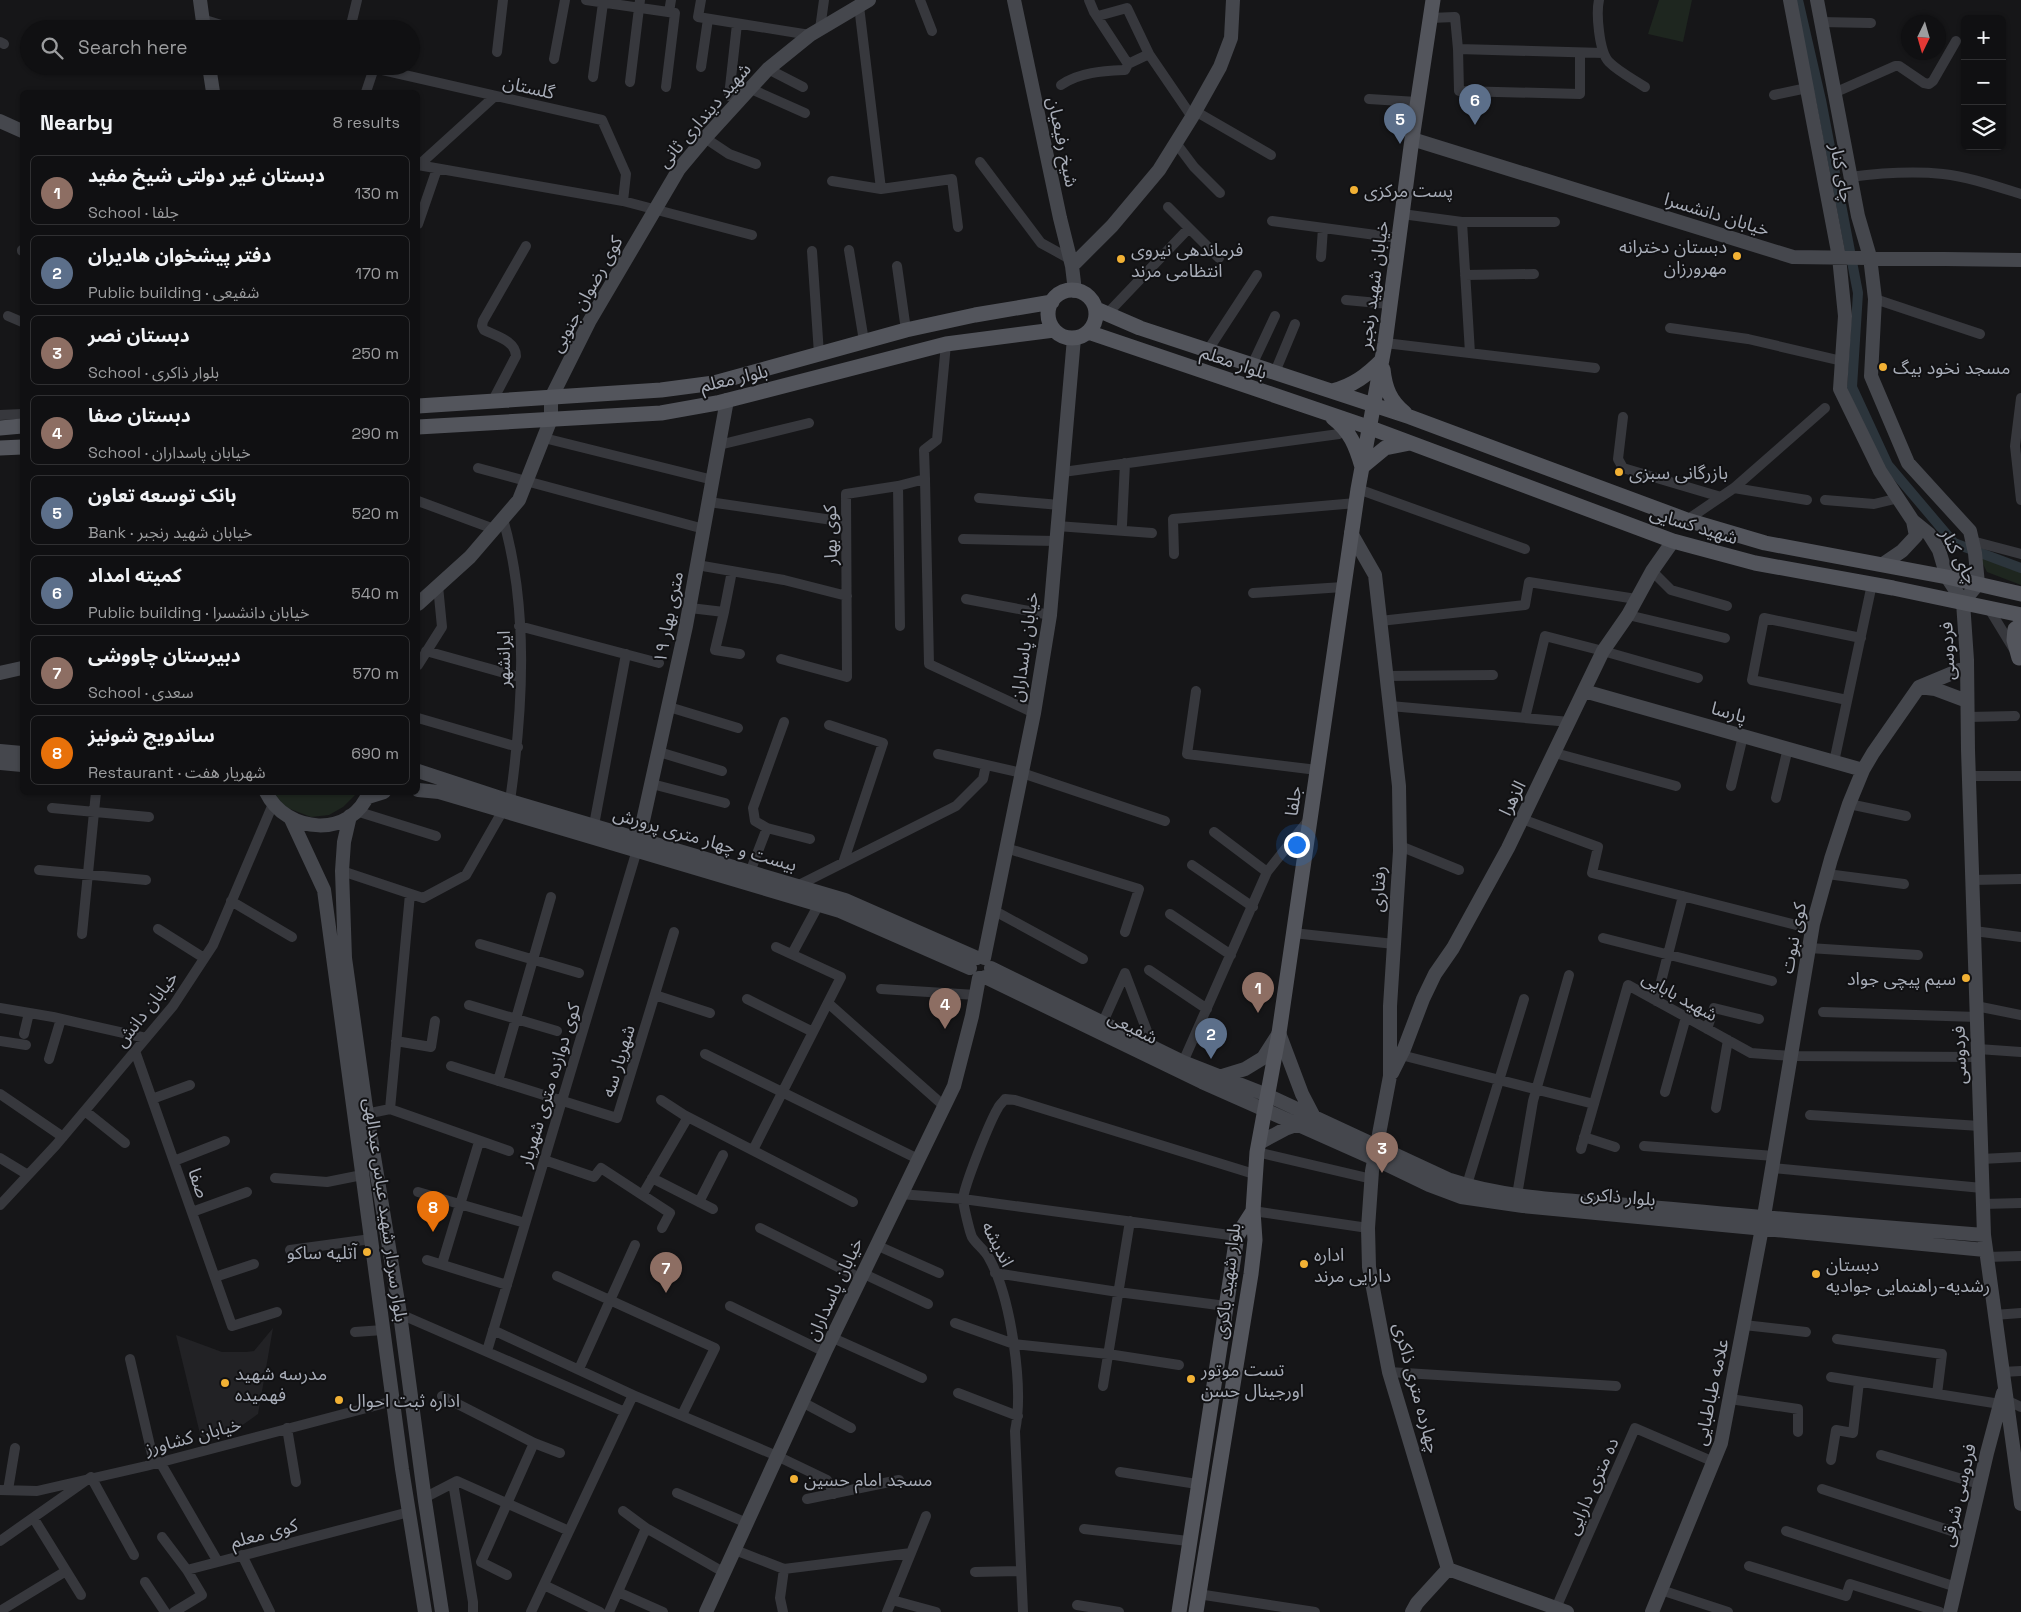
<!DOCTYPE html>
<meta charset="utf-8">
<style>
body{margin:0;font-family:"Space Grotesk","Noto Sans Arabic",sans-serif;background:#19191b;color:#f1f3f6}
.controls{position:absolute;right:15px;top:15px;display:grid;overflow:hidden;border-radius:8px;box-shadow:0 1px 4px #0004}
.controls button{width:45px;height:45px;display:grid;place-items:center;padding:0;border:0;border-bottom:1px solid #303032;background:#101012;color:#f1f3f6;font:25px sans-serif}
.compass{position:absolute;left:1901px;top:15px;width:45px;height:45px;border-radius:50%;background:#101012;box-shadow:0 1px 4px #0004;rotate:185deg}
.you{position:absolute;left:1296px;top:844px;width:18px;height:18px;margin:-12px;border:4px solid #fff;border-radius:50%;background:#1a73e8;box-shadow:0 0 0 8px #1a73e833}
.badge{display:grid;place-items:center;width:32px;height:32px;border-radius:50%;background:#f2b134;color:#fff;font-size:16px;font-weight:700}
.pin{position:absolute;translate:-50% -41px;filter:drop-shadow(0 1px 2px #0008)}
.pin::after{content:'';position:absolute;top:26px;width:18px;height:15px;background:inherit;clip-path:polygon(0 0,100% 0,50% 100%)}
.list{margin:0;padding:0;list-style:none}
h2{display:flex;justify-content:space-between;align-items:center;height:65px;margin:0;padding:0 20px;font-size:21px}
h2 small{font-size:16px;font-weight:400;color:#9c9d9f}
.list li{display:grid;grid-template-columns:32px 1fr auto;gap:15px;align-items:center;box-sizing:border-box;height:70px;margin:0 10px 10px;padding:0 10px;border:1px solid #303032;border-radius:8px}
.list b{display:block;font-size:19px;white-space:nowrap}
.list p{margin:0;font-size:16px;white-space:nowrap;color:#9c9d9f}
.list em{font-size:16px;font-style:normal;color:#9c9d9f}
.icon{flex:none;width:28px;height:28px;fill:none;stroke:currentColor;stroke-width:2;stroke-linecap:round;stroke-linejoin:round}
.map{position:relative;flex:none;width:2021px;height:1612px;overflow:hidden}
.search{position:absolute;background:#101012;box-shadow:0 1px 4px #0004;left:20px;top:20px;width:400px;height:55px;display:flex;align-items:center;gap:12px;box-sizing:border-box;padding:0 18px;border-radius:28px;color:#9c9d9f;font-size:19px}
.panel{position:absolute;background:#101012;box-shadow:0 1px 4px #0004;left:20px;top:90px;width:400px;height:705px;border-radius:8px}
.map>svg:first-child{display:block}
.built{fill:#222225}
.green{fill:#1e261f}
.lines{fill:none;stroke-linecap:round;stroke-linejoin:round}
.canal{stroke:#2c353c;stroke-width:10}
.street{stroke:#37383d;stroke-width:10}
.secondary{stroke:#45474d;stroke-width:14}
.primary{stroke:#53555c;stroke-width:15}
.poi-dot{fill:#f2b134;stroke:#111113;stroke-width:2}
.labels{text-anchor:middle;dominant-baseline:central;stroke-width:4;stroke-linejoin:round;paint-order:stroke}
.street-label{font-size:18px;fill:#a8adb8;stroke:#111113}
.poi-label{font-size:18px;fill:#a8adb8;stroke:#111113;text-anchor:start}
</style>
<div class="map">
<svg width="2021" height="1612" viewBox="0 0 2021 1612">
<rect width="100%" height="100%" fill="#161618"/>
<path class="built" d="M273,1328L258,1414L234,1431L201,1438L176,1335L222,1352H246L254,1351Z"/>
<path class="green" d="M1659,0H1692L1683,42L1648,34Z
M1979,556L2007,568L2021,572V585L1987,572Z
M274,793H357L343,807L329,815L311,817L285,807Z"/>
<g class="lines">
<path class="canal" d="M1798,0L1821,100L1858,293L1852,387L1888,465L1954,543L2021,568"/>
<path class="street" d="M586,0L675,13L666,87
M701,0L698,17L810,35
M920,0L932,31
M1089,0L1094,12L1128,64L1149,54L1127,8L1098,16
M1599,0C1596,13 1599,52 1609,62C1619,72 1633,79 1645,87
M859,6L881,189
M669,12L671,0
M1430,18L1455,17L1458,49L1459,91L1580,94V53
M202,19L234,29
M1821,22L1871,23
M350,29L357,0
M820,29L824,0
M0,42L4,44
M1458,49L1603,53
M497,52L503,0
M1149,54L1192,117
M554,59L565,0
M365,66L602,120L626,174L623,201
M701,67L708,19
M768,69L803,87
M593,77L603,3
M630,82L640,0
M1061,85C1079,72 1104,71 1125,70L1128,64
M751,89L805,113
M366,92L374,68
M1834,93L1895,66H1899L1924,83L1929,84L1933,81L1956,41
M1774,95L1807,88
M729,96L737,24
M1369,99L1417,102
M1195,111L1271,155
M705,138L729,154L756,164
M1176,143L1194,167L1220,193
M980,162L1041,243L1070,259
M418,165L623,201L752,235
M419,165L495,96
M1850,177C1881,173 1912,171 1943,174C1969,177 1995,186 2021,194
M832,181L881,189L952,179L958,227
M1168,207L1219,258
M1402,214L1462,222L1470,353
M1272,221L1398,238
M1462,222H1555
M418,224L437,169
M22,250V251
M849,250L864,341
M812,251L819,354
M1321,257L1323,228
M897,266L906,330
M1465,275L1534,274
M1875,299L1980,334
M1346,300L1389,304
M1107,314L1189,228
M8,316L22,322
M1670,328L1748,339L1842,361
M1385,343L1595,368
M1208,350L1257,275
M1252,365L1275,316
M1275,372L1295,324
M2021,398L2015,446L2021,500
M492,402L516,356C516,341 496,336 484,330L482,326L483,321L526,246
M0,415L22,414
M1623,417L1618,459L1623,468L1721,497
M544,438L713,480
M719,445L809,423
M478,468L704,529
M1063,472L1339,434
M925,479L929,664L1034,713
M898,486L900,626
M1734,488L1807,500
M1358,489L1525,549
M979,498L1060,505
M1825,500L1874,504L1899,498
M418,501L494,529
M709,502L846,522
M503,519C529,609 523,709 510,801
M1687,520L1734,488L1825,408
M1122,525L1125,463
M1057,526L1152,533
M963,539L1056,541
M1972,541L2021,554
M1174,554L1173,519L1356,503
M697,565L784,580L847,596
M1652,571L1671,590L1727,606
M1253,593L1343,587
M966,599L1050,615
M1988,607L2013,648
M690,608L724,612L715,650L740,654
M724,612L732,571
M1628,615L1725,638
M1380,621L1525,605L1529,582L1636,599
M519,626L659,663
M426,651L519,677
M781,659L847,677L846,494L898,486L925,479L924,450L937,440L946,344
M418,665L442,627L438,586
M1386,676L1493,675
M1196,691L1187,754L1317,770
M1847,700L1752,680L1764,618L1861,638
M1390,706L1570,722
M669,707L738,728
M1968,717L2015,716
M418,718L518,747
M1525,718L1545,636L1603,651L1698,678
M784,722L753,808L755,821L767,828L810,839
M829,725L883,743L843,863
M659,752L722,771
M1555,753L1676,786
M938,754L1022,773L1165,821
M1834,762L1872,584
M1969,776H2021
M652,784L725,803
M1731,786L1743,736
M1776,798L1788,748
M1849,804L1906,816
M52,808L149,817
M356,811L436,836
M1522,819L1598,847L1592,873L1812,929
M594,825L626,654
M1214,832L1267,872
M1400,846L1459,870
M1006,848L1139,889L1125,932
M1192,865L1253,907
M39,870L146,880
M342,871L423,898L466,875L502,812
M750,872L767,828
M1827,874L1904,884
M1972,880L2021,879
M797,886L956,806L983,779L986,765
M231,901L292,937
M993,910L1083,959
M1170,914L1231,955
M158,929L204,958
M1974,931L2021,937
M1293,933L1394,944
M82,934L96,792
M1603,938L1772,981
M480,944L579,973
M1809,948L1918,955
M792,954L819,904
M1149,970L1207,1009
M881,989L976,995
M655,995L710,1013
M747,999L813,1032
M1656,1001L1683,896
M828,1003L944,1106
M469,1005L557,1031
M1976,1006L2021,1015
M0,1008L53,1017L146,1038
M1823,1012L1977,1017
M1103,1022L1125,973L1153,1047
M1707,1029L1714,1008L1759,1019
M24,1034L29,1013
M0,1041L26,1045
M396,1041L431,1047L435,1021
M1978,1049L2021,1052
M135,1051L232,1326L277,1312
M705,1054L918,1159
M1401,1055L1594,1104
M49,1059L61,1019
M1183,1062L1267,872L1310,818
M451,1066L617,1118L674,932
M498,1081L551,897
M1665,1092L1686,1017
M0,1094L63,1137
M152,1099L190,1085
M661,1100L684,1115L853,1202
M1716,1108L1728,1040
M390,1109L509,1151
M85,1111L125,1143
M366,1114L390,1109L410,894
M1810,1115L1980,1126
M1584,1137L1615,1147
M1644,1146L1774,1156
M1581,1149L1628,985L1751,1053L1791,1056L1978,1057
M753,1150L841,977L776,947
M1257,1152L1372,1179
M0,1158L28,1175
M1981,1159L2021,1157
M544,1160L594,1177L601,1168L670,1213L662,1228
M174,1161L225,1141
M1772,1168L1982,1188
M275,1178L327,1182L362,1175
M652,1178L713,1209
M1465,1191L1524,999
M418,1192L525,1223
M643,1194L688,1117
M900,1194L963,1199L1237,1236
M1517,1195L1533,1101L1569,975
M699,1202L723,1155
M1983,1204L2021,1203
M0,1205L56,1145L173,1006L213,945L273,804
M1253,1211L1368,1228
M192,1212L247,1192
M760,1228L860,1278
M876,1245L939,1273
M290,1250L371,1239
M1986,1257L2021,1256
M427,1260L507,1285
M442,1264L479,1142
M862,1273L928,1304
M995,1273L1118,1292L1226,1306
M557,1276L715,1348L682,1415
M215,1277L254,1264
M730,1306L825,1352
M400,1314L625,1412
M1994,1315L2021,1313
M955,1323L1014,1344L1108,1354L1179,1365
M1744,1325L1806,1332
M493,1330L633,1395L777,1456L827,1480L834,1494
M355,1332L383,1330
M833,1338L922,1378
M1837,1339L1942,1354L1937,1394
M487,1351L637,850
M130,1359L154,1463
M579,1369L635,1245
M1389,1372L1616,1386
M2002,1372L2021,1371
M1831,1377L2000,1404
M1103,1386L1130,1221
M958,1393L1018,1416
M442,1396L534,1443L560,1453
M1730,1399L1798,1409V1432
M2006,1400L2021,1407
M802,1402L851,1428
M287,1428L296,1482
M1881,1455L1979,1484
M1831,1460L1836,1430L1853,1433L1859,1382
M160,1462L218,1562
M1120,1472L1197,1484
M453,1483L473,1602V1612
M1822,1489L1967,1536
M0,1490L37,1491L146,1466L393,1401
M8,1490L15,1448
M677,1493L747,1523
M424,1498L457,1481L569,1531
M807,1499L899,1480
M623,1511L646,1528L725,1573
M34,1519L81,1595
M1084,1529L1188,1541
M1786,1531L1956,1587
M162,1537L187,1570
M0,1541L91,1477L134,1555
M735,1550L784,1569L911,1553
M242,1555L270,1612
M1749,1566L1846,1596L1850,1584L1940,1612
M975,1572L1021,1571
M507,1575L481,1562L534,1443
M145,1582L165,1612
M544,1585L600,1612
M1661,1590L1728,1612
M618,1592L663,1612
M1198,1594L1315,1612
M892,1600L936,1612
M1077,1605L1119,1612
M1556,1608L1635,1428L1714,1462
M0,1611L66,1571
M174,1612L202,1595L187,1570L409,1512
M531,1612L633,1395
M609,1612L646,1528
M783,1612L780,1598L784,1569
M887,1612L926,1516
M1023,1612L1015,1431C1024,1388 1011,1297 989,1258C985,1250 976,1244 972,1237C969,1230 964,1207 963,1200C963,1188 990,1121 998,1108C999,1105 1003,1102 1005,1099L1015,1100L1254,1174"/>
<path class="secondary" d="M200,0L204,29
M1014,0L1060,218L1072,266L1075,291
M1790,0L1839,257L1845,316L1840,389L1880,471L1913,521L1929,534L1939,550L1947,577L1963,602L1967,660L1968,750L1984,1235L2021,1504
M1817,0L1858,216L1870,257L1875,299L1871,376L1908,463L1970,531L1975,553L1978,584L1963,602
M209,66L213,92
M0,121L22,131
M1412,139L1793,257L2021,260
M1072,266L1112,226L1159,170L1192,117L1220,67L1231,38L1233,0
M1351,533L1375,575L1399,786L1400,851L1390,1006V1076L1372,1171L1368,1228L1369,1267L1389,1372L1448,1569L1417,1603L1412,1612
M1883,564L1902,551L1916,536L1913,521
M418,604L470,557L519,500L551,419V398L589,322L679,169L705,138L768,69L810,35L869,0
M0,673L22,668
M1919,687L1935,689L1967,701
M1584,691L1863,770
M0,751L22,753
M0,763L22,765
M418,771L510,801L845,900L977,958
M418,790L439,792L840,911L970,968
M266,792C286,834 352,839 369,792
M368,797L384,792
M350,816L344,842L342,871L345,958L366,1108L400,1314L425,1501L442,1612
M291,819L324,890L402,1469L425,1612
M637,848L686,626L727,400
M984,958L1034,713L1050,615L1074,338
M991,968L1183,1062L1267,1095L1450,1180C1510,1200 1577,1200 1640,1206C1755,1217 1869,1226 1984,1235
M985,977L1202,1082L1375,1159L1429,1185L1461,1197L1523,1206L1985,1250
M1392,1073L1404,1049L1423,999L1435,974L1453,948L1508,848L1603,651L1628,615L1652,571L1673,541
M1219,1077L1245,1069L1263,1058L1279,1033L1302,1094L1314,1117
M1259,1143L1285,1129L1299,1124
M1448,1569L1567,1612
M706,1612L825,1352L954,1086L972,1016L979,978
M1652,1612L1721,1443L1762,1228L1813,924L1831,859L1849,804L1863,770L1873,753L1919,687L1967,667
M1950,1612L1987,1453L2003,1393"/>
<path class="primary" d="M1048 314a24 24 0 1 1 48 0a24 24 0 1 1-48 0Z
M1096,309L1140,328L1410,417L1687,520L1765,543L1947,577L2021,594
M1088,332L1368,427L1673,541L1755,563L1893,588L2021,615
M1383,369C1385,388 1390,401 1405,413
M1332,391C1353,386 1367,375 1382,360
M418,406L661,390L714,383L906,330L975,315L1052,302
M1333,418C1350,431 1356,446 1362,467L1385,448L1410,443
M418,427L661,413L717,403L946,344L1054,330
M0,428L22,426
M0,448L22,447
M2019,658L2014,640L2015,629L2021,625
M1253,1211L1257,1152L1279,1033L1358,489L1385,343L1412,139L1433,0
M1179,1612L1237,1236L1253,1211L1255,1240L1251,1274L1196,1612"/>
</g>
<g class="poi-dot">
<circle cx="1354" cy="190" r="5"/>
<circle cx="1737" cy="256" r="5"/>
<circle cx="1121" cy="259" r="5"/>
<circle cx="1883" cy="367" r="5"/>
<circle cx="1619" cy="472" r="5"/>
<circle cx="1966" cy="978" r="5"/>
<circle cx="367" cy="1252" r="5"/>
<circle cx="1304" cy="1264" r="5"/>
<circle cx="1816" cy="1274" r="5"/>
<circle cx="1191" cy="1379" r="5"/>
<circle cx="225" cy="1383" r="5"/>
<circle cx="339" cy="1400" r="5"/>
<circle cx="794" cy="1479" r="5"/>
</g>
<g class="labels">
<g class="street-label">
<text transform="translate(529 87) rotate(13)">گلستان</text>
<text transform="translate(704 115) rotate(-49)">شهید دینداری ثانی</text>
<text transform="translate(1063 142) rotate(78)">شیخ رفیعیان</text>
<text transform="translate(1842 173) rotate(79)">چای کنار</text>
<text transform="translate(1717 214) rotate(17)">خیابان دانشسرا</text>
<text transform="translate(1373 285) rotate(-82)">خیابان شهید رنجبر</text>
<text transform="translate(586 294) rotate(-61)">کوی رضوان جنوبی</text>
<text transform="translate(1234 362) rotate(19)">بلوار معلم</text>
<text transform="translate(734 378) rotate(-13)">بلوار معلم</text>
<text transform="translate(1694 525) rotate(17)">شهید کسایی</text>
<text transform="translate(830 535) rotate(-91)">کوی بهار</text>
<text transform="translate(1959 556) rotate(63)">چای کنار</text>
<text transform="translate(668 617) rotate(-79)">۱۹ متری بهار</text>
<text transform="translate(1024 647) rotate(-82)">خیابان پاسداران</text>
<text transform="translate(1947 651) rotate(-93)">فردوسی</text>
<text transform="translate(503 659) rotate(-90)">ایرانشهر</text>
<text transform="translate(1729 712) rotate(16)">پارسا</text>
<text transform="translate(1512 798) rotate(-63)">الزهرا</text>
<text transform="translate(1293 801) rotate(-82)">جلفا</text>
<text transform="translate(705 839) rotate(16)">بیست و چهار متری پرورش</text>
<text transform="translate(1378 889) rotate(-87)">رفتاری</text>
<text transform="translate(1793 938) rotate(-79)">کوی نبوت</text>
<text transform="translate(1680 996) rotate(29)">شهید بابایی</text>
<text transform="translate(146 1009) rotate(-52)">خیابان دانش</text>
<text transform="translate(1133 1027) rotate(26)">شفیعی</text>
<text transform="translate(1959 1055) rotate(-92)">فردوسی</text>
<text transform="translate(618 1061) rotate(-73)">شهریار سه</text>
<text transform="translate(549 1085) rotate(-73)">کوی دوازده متری شهریار</text>
<text transform="translate(199 1183) rotate(71)">صفا</text>
<text transform="translate(1618 1196) rotate(5)">بلوار ذاکری</text>
<text transform="translate(386 1210) rotate(82)">بلوار سردار شهید عباس عبدالهی</text>
<text transform="translate(998 1244) rotate(63)">اندیشه</text>
<text transform="translate(1227 1281) rotate(-83)">بلوار شهید باکری</text>
<text transform="translate(834 1289) rotate(-65)">خیابان پاسداران</text>
<text transform="translate(1417 1388) rotate(75)">چهارده متری ذاکری</text>
<text transform="translate(1711 1392) rotate(-78)">علامه طباطبایی</text>
<text transform="translate(193 1436) rotate(-15)">خیابان کشاورز</text>
<text transform="translate(1592 1486) rotate(-66)">ده متری دارایی</text>
<text transform="translate(1958 1495) rotate(-77)">فردوسی شرقی</text>
<text transform="translate(264 1533) rotate(-15)">کوی معلم</text>
</g>
<g class="poi-label">
<text x="1364" y="190">پست مرکزی</text>
<text x="1727" y="246" text-anchor="end">دبستان دخترانه<tspan x="1727" dy="21">مهرورزان</tspan></text>
<text x="1131" y="249">فرماندهی نیروی<tspan x="1131" dy="21">انتظامی مرند</tspan></text>
<text x="1893" y="367">مسجد نخود‌ بیگ</text>
<text x="1629" y="472">بازرگانی سبزی</text>
<text x="1956" y="978" text-anchor="end">سیم پیچی جواد</text>
<text x="357" y="1252" text-anchor="end">آتلیه ساکو</text>
<text x="1314" y="1254">اداره<tspan x="1314" dy="21">دارایی مرند</tspan></text>
<text x="1826" y="1264">دبستان<tspan x="1826" dy="21">رشدیه-راهنمایی جوادیه</tspan></text>
<text x="1201" y="1369">تست موتور<tspan x="1201" dy="21">اورجینال حسن</tspan></text>
<text x="235" y="1373">مدرسه شهید<tspan x="235" dy="21">فهمیده</tspan></text>
<text x="349" y="1400">اداره ثبت احوال</text>
<text x="804" y="1479">مسجد امام حسین</text>
</g>
</g>
</svg>
<div class="controls">
<button>+</button>
<button>−</button>
<button><svg class="icon" aria-label="layers" viewBox="0 0 24 24"><path d="M12 4l9 5-9 5-9-5zM3 14l9 5 9-5"/></svg></button>
</div>
<svg class="compass" viewBox="-18 -18 36 36"><path d="M0-13l5 13h-10z" fill="#e53935"/><path d="M0 13l5-13h-10z" fill="#9c9d9f"/></svg>
<div class="you"></div>
<div class="pin badge" style="left:1258px;top:1013px;background:#8d6e63">1</div>
<div class="pin badge" style="left:1211px;top:1059px;background:#5c6f8a">2</div>
<div class="pin badge" style="left:1382px;top:1173px;background:#8d6e63">3</div>
<div class="pin badge" style="left:945px;top:1029px;background:#8d6e63">4</div>
<div class="pin badge" style="left:1400px;top:144px;background:#5c6f8a">5</div>
<div class="pin badge" style="left:1475px;top:125px;background:#5c6f8a">6</div>
<div class="pin badge" style="left:666px;top:1293px;background:#8d6e63">7</div>
<div class="pin badge" style="left:433px;top:1232px;background:#e8710a">8</div>
<div class="search"><svg class="icon" aria-label="search" viewBox="0 0 24 24"><circle cx="10" cy="10" r="6"/><path d="M15 15l6 6"/></svg>Search here</div>
<section class="panel">
<h2>Nearby<small>8 results</small></h2>
<ul class="list">
<li><span class="badge" style="background:#8d6e63">1</span><div><b>دبستان غیر دولتی شیخ مفید</b><p>School · جلفا</p></div><em>130 m</em></li>
<li><span class="badge" style="background:#5c6f8a">2</span><div><b>دفتر پیشخوان هادیران</b><p>Public building · شفیعی</p></div><em>170 m</em></li>
<li><span class="badge" style="background:#8d6e63">3</span><div><b>دبستان نصر</b><p>School · بلوار ذاکری</p></div><em>250 m</em></li>
<li><span class="badge" style="background:#8d6e63">4</span><div><b>دبستان صفا</b><p>School · خیابان پاسداران</p></div><em>290 m</em></li>
<li><span class="badge" style="background:#5c6f8a">5</span><div><b>بانک توسعه تعاون</b><p>Bank · خیابان شهید رنجبر</p></div><em>520 m</em></li>
<li><span class="badge" style="background:#5c6f8a">6</span><div><b>کمیته امداد</b><p>Public building · خیابان دانشسرا</p></div><em>540 m</em></li>
<li><span class="badge" style="background:#8d6e63">7</span><div><b>دبیرستان چاووشی</b><p>School · سعدی</p></div><em>570 m</em></li>
<li><span class="badge" style="background:#e8710a">8</span><div><b>ساندویچ شونیز</b><p>Restaurant · شهریار هفت</p></div><em>690 m</em></li>
</ul>
</section>
</div>
